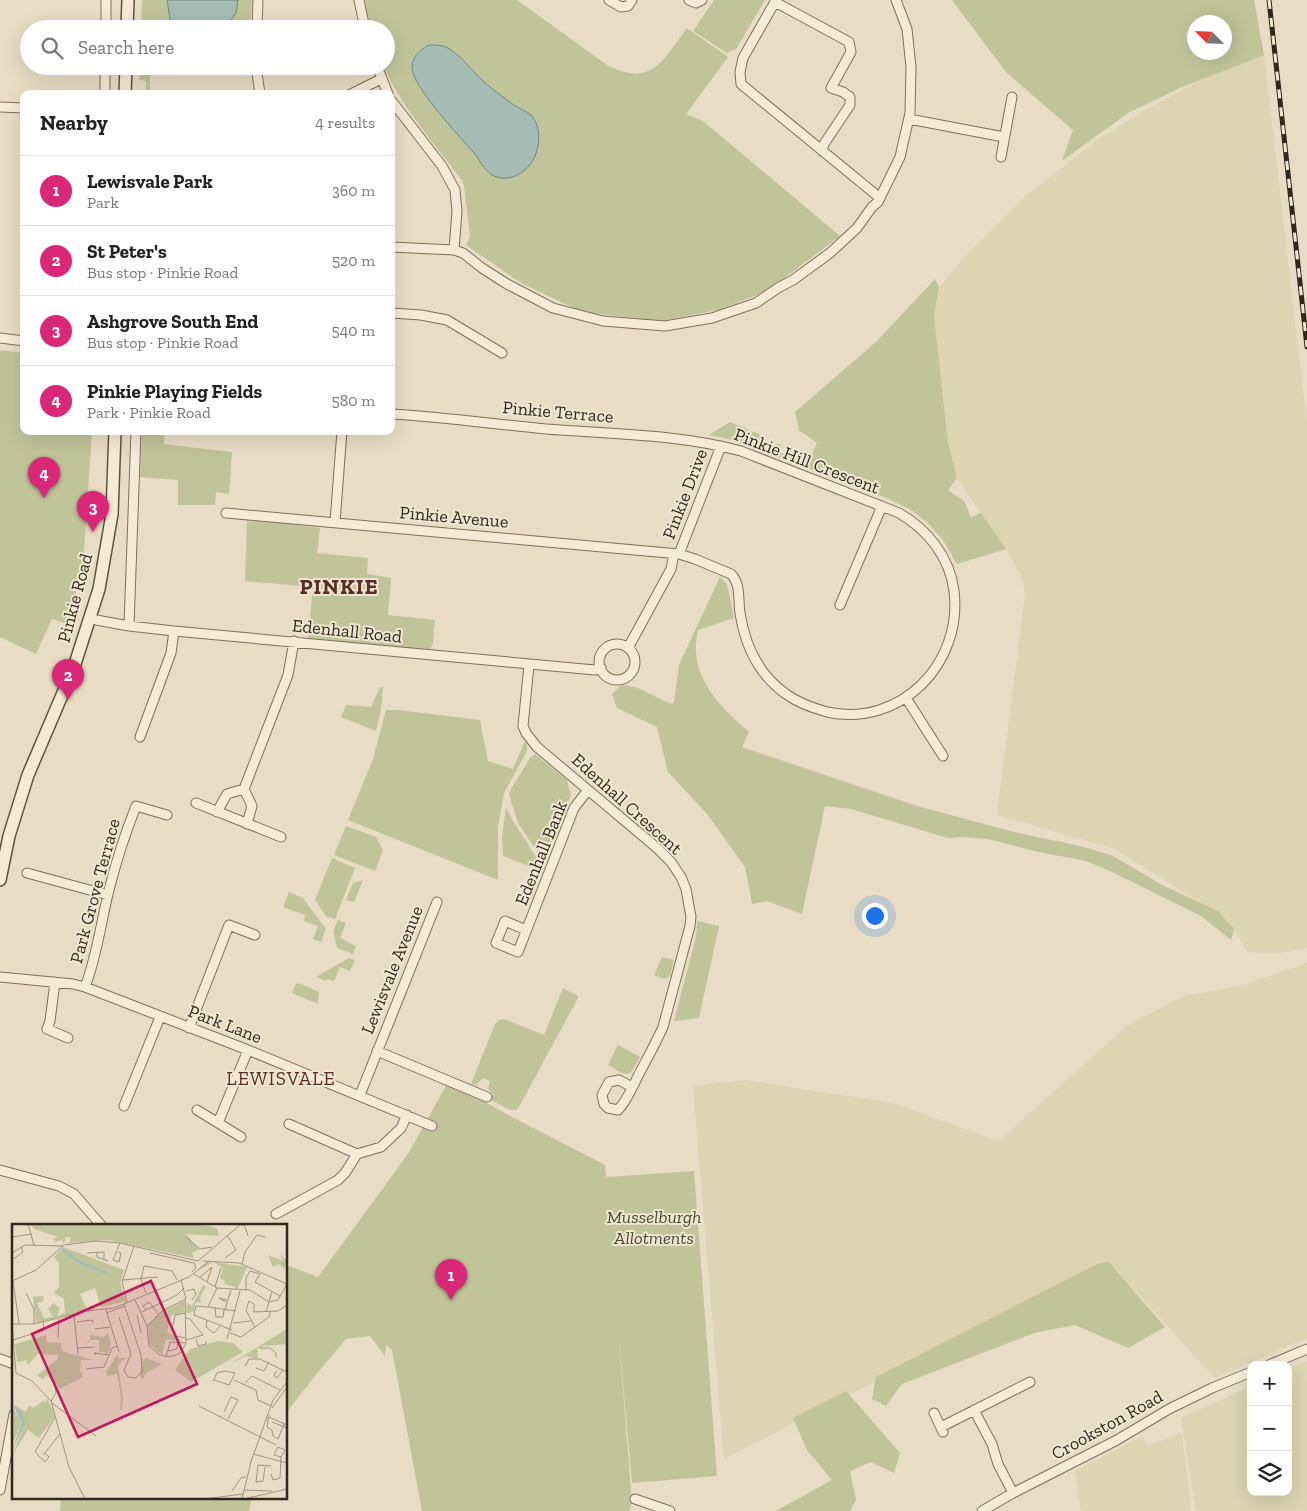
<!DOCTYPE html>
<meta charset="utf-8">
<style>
body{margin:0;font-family:"Zilla Slab",serif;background:#f2f2f2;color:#222}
.controls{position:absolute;right:15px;bottom:15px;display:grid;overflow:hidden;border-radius:10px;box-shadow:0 5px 20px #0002}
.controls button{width:45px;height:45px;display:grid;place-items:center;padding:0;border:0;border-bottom:1px solid #e0e0e0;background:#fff;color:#222;font:25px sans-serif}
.compass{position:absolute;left:1187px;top:15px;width:45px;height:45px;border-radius:50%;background:#fff;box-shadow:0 5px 20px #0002;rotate:294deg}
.you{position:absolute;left:874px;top:915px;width:18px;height:18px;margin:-12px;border:4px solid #fff;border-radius:50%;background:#1a73e8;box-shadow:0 0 0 8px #1a73e833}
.badge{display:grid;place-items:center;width:32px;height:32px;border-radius:50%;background:#db2777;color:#fff;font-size:16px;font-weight:700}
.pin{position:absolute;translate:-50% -41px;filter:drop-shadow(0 1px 2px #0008)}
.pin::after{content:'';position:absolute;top:26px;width:18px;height:15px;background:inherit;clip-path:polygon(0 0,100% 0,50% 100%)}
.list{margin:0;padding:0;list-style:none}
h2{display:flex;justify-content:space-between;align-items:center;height:65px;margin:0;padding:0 20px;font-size:21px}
h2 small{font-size:16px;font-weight:400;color:#767676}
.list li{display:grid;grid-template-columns:32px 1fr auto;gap:15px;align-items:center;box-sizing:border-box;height:70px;padding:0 20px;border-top:1px solid #e0e0e0}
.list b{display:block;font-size:19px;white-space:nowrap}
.list p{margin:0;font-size:16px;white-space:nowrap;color:#767676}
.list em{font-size:16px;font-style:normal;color:#767676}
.icon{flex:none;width:28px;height:28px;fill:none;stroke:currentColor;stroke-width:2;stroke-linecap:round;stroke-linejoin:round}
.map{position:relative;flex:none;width:1307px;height:1511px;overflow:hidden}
.search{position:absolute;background:#fff;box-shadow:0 5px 20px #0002;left:20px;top:20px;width:375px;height:55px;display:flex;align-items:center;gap:12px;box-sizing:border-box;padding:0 18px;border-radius:28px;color:#767676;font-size:19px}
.panel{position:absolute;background:#fff;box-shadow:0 5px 20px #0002;left:20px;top:90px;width:375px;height:345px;border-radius:10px}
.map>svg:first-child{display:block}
.farmland{fill:#dcd4b2}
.green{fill:#c0c49a;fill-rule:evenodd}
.water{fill:#a5bbb4;stroke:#6e8881}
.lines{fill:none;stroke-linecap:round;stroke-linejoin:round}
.street-casing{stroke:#806e5d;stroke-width:11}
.secondary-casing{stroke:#625040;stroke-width:14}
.street{stroke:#f4ead6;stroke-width:9}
.secondary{stroke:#f4ead6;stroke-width:11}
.rail-casing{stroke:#32271f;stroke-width:5}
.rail{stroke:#f0e7d2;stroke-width:3;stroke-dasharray:9;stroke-linecap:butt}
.labels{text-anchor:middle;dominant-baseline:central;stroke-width:4;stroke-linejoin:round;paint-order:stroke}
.street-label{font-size:18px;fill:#32271f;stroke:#f0e7d2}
.park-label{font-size:18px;font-style:italic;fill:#444b28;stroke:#f0e7d2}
.neighbourhood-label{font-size:19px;letter-spacing:1px;fill:#592d24;stroke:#f0e7d2}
.district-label{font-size:22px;font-weight:bold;letter-spacing:1px;fill:#592d24;stroke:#f0e7d2}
.inset-river{fill:none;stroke:#a5bbb4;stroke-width:2.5}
.inset-road{fill:none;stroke:#9f9482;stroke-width:1}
.view{fill:#c2185b;fill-opacity:0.15;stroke:#c2185b;stroke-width:2.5}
.inset-edge{fill:none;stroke:#32271f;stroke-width:2.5}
</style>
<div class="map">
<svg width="1307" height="1511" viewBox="0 0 1307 1511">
<rect width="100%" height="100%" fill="#e8dcc4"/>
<path class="farmland" d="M1264,55L1307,424V948L1276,954L1247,952L1234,929L1218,911L1203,904L1115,849L997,815L1025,594L1020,573L1006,549L957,478L948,443L934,316L939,287L975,246L1026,196L1096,141L1143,111L1205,78Z
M1307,963V1338L1215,1378L1109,1262L724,1459L693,1086L744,1080L893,1103L999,1141L1127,1026L1183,996L1240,986Z
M1307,1361V1511H1196L1181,1418L1251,1386V1492H1288V1369Z
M1182,1433L1191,1511H1081L1075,1471L1143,1436L1147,1446Z"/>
<path class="green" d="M142,0H252L250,29H141Z
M365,0H517L607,65C652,88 663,60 687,28L728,57L686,114L703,121L840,236L767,291L718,310L661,321L582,312L521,283L466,245L470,237L464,186L462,180C433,143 403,108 383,66H386V29H370Z
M714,0H765L736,49L727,53L693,31Z
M952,0H1254L1264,55L1180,88L1128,113L1062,161L1073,130L1006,72ZM1194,22H1224V52H1194Z
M140,66H150V94H140V91H146V81L139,80Z
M935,279L939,287L934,316L948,443L957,478L948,490L964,501L971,517L981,513L1006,549L957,564L943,540L928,523L911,510L889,499L770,454L769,451L773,445L781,444L779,452L808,463L817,443L799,430L795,412L877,341Z
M0,350L24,353V431H92L83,565L68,624L52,619L36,654L0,637Z
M730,422L761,435L763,438L762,443L756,448L725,438L709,435Z
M142,431H165L164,444L232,452L229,494L216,492L215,505H178V480L140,477Z
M247,520L250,522L258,520L320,528L317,553L368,558L367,574L391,578L388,615L435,620L433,643L430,650L308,638L313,587L245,581Z
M720,577L727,584L734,618L698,630C697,637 695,646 696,653C699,687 725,711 749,732L742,747L917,806L1014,832L1080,846L1111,855L1164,886L1218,911L1234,929L1231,940L1201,916L1110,871L1086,861L1034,851L988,839L963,837L948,838L851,809L825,806L802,914L767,901L752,904L745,867L707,814L668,772L657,727L617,708L612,694L622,684L638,688L671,704L674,702L679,665Z
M380,687H383L381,709L376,731L341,717L346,705L371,707Z
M386,710H398L480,720L488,761L513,769L525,741L527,743V751L504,793L498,827V880L348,820L373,759Z
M535,754L567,780L571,796L568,801L545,859H542L518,823L509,795L511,789L530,758Z
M506,807L513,821L540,863V871L503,856L502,837Z
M346,826L376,837L383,850L375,871L334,855Z
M332,858L355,868L335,919L326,916L315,900Z
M363,880L354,902L346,900L353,883Z
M289,892L303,898L326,929L321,942L313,939L318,926L304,921L305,915L283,907Z
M338,920L346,923L340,938L356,946L353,954L337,948L333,931Z
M697,921L719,926L699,1018L674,1021L696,937Z
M662,957L674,960L670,976L664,979L654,975Z
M349,958L355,960L350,971L340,967L334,981L327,979L326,981L316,977Z
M299,983L319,992L318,1004L292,993L296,984Z
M563,988L578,996V998L520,1105L516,1110H510L491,1100L493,1094L488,1089L490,1081L483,1078L476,1085L471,1084L495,1024L499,1020L504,1019L544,1035Z
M618,1045L640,1057C628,1079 629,1077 608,1065Z
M448,1082L516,1119L605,1165L606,1177L694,1171L717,1476L632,1483L618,1326L632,1503L629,1511H422L392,1350L386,1345L385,1356L370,1336L346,1339L314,1377L286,1413V1265L318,1277L408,1154Z
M1109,1262L1165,1327L1128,1348L1075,1325L1034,1333L902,1384L886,1406L872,1399L876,1377L1097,1264Z
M846,1391L900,1453L894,1473L871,1462L850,1471L856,1500L850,1511H776L832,1480L807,1450L793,1418Z
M61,1497H252L249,1511H60Z"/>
<path class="water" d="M167,0H238L236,13L230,22C212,27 186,32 170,19Z
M429,45C436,45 442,45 448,48C462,56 472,71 484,82C494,90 504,98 514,105C519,109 527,111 531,115C545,130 539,162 522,172C516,177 505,180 497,177C485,174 481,161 474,153C461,138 412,86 412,68C412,56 420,50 429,45Z"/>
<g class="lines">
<g class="street-casing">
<path id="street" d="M359,0L365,29
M609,0L621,7L628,6L632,0
M689,0L696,3L702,0
M776,0L743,58L740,72L741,84L880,198
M775,2L849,42L851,52L831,88L843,92L850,97V105L824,144L822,151
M106,29V0
M257,29L258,0
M256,66L260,94
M377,66L388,94
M105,94V66
M351,94L381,79
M391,100L442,166L455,190L457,211L454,250
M0,107L24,108
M909,119L1004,137
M1001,157L1012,97
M391,247L454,250L463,253L482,268L507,284L553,308L603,321L665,326L712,318L756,303L778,288L793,280L830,253L857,228L872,207L878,202L900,157L910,113L911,67L907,29L896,0
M391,313L421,315L447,320L502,353
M0,338L24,341
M226,513L679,554L695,559L731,574C741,584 738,600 740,613C745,645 759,675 786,694C798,703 813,708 827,712C901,728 963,663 954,591C950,557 927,529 899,513L741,451C679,434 610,434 546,429C494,424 443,417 391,414
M335,522L342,431
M679,554L721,446
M840,605L882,506
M91,619L129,626L174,631L595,670L601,668
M129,626L136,431
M599 662a18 18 0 1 1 36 0a18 18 0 1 1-36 0Z
M628,648L671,569L674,554
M529,665L523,726L526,733L537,747L657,848L671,862L681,877L686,889L691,917L690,926L663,1027C655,1045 645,1062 636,1080C631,1090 626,1102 618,1110L608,1108L604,1104L602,1095L609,1082L619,1080L632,1087
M906,698L943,756
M140,737L171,653L174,631
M196,803L281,837
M217,812L227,794L244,789
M247,824L252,806L244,789L288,675L294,641
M27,873L108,895
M526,930L505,921L496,943L518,952L574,808L588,790
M0,977L73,984L85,987L248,1050L432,1126
M55,982L50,1021L47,1029L68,1038
M85,987C97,956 101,922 109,890C116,862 125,834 136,806L167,815
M189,1028L229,925L255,935
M377,1051L487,1097
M360,1095L437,902
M124,1106L160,1017
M197,1110L241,1137
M218,1123L248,1050
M289,1124L357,1154
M0,1170L59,1186L74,1194L101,1225
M276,1214L338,1180L345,1173L357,1154L381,1147L401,1128L407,1115
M0,1359L14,1364
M1269,1365L1307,1349
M974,1410L992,1444L998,1464L1013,1493
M934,1413L943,1432
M941,1427L1030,1382
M0,1490L14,1414
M635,1499L670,1511
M982,1511L1013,1493L1117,1440L1169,1409L1212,1388L1251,1372"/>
</g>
<g class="secondary-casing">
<path id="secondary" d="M127,29L128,0
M125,94L126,66
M0,880L9,836L28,775L74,667L99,589L112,514L115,431"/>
</g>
<use href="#street" class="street"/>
<use href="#secondary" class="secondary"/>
<g class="rail-casing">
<path id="rail" d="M1269,0L1307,347"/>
</g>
<use href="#rail" class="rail"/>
</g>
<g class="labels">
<g class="street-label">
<text transform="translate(558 412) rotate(5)">Pinkie Terrace</text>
<text transform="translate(807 461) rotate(21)">Pinkie Hill Crescent</text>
<text transform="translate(685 494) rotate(-69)">Pinkie Drive</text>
<text transform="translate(454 517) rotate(5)">Pinkie Avenue</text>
<text transform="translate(75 598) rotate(-75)">Pinkie Road</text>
<text transform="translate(347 631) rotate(6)">Edenhall Road</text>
<text transform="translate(627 804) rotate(42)">Edenhall Crescent</text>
<text transform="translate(541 853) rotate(-68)">Edenhall Bank</text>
<text transform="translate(95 891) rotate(-75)">Park Grove Terrace</text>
<text transform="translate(392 970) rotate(-68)">Lewisvale Avenue</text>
<text transform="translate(225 1024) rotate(21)">Park Lane</text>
<text transform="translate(1107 1425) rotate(-29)">Crookston Road</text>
</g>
<g class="park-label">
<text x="654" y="1217">Musselburgh<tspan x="654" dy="21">Allotments</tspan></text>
</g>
<g class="neighbourhood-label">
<text x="281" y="1078">LEWISVALE</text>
</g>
<g class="district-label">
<text x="339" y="586">PINKIE</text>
</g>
</g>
<g transform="translate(12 1224)">
<rect width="275" height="275" fill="#e8dcc4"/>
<path d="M18,0H187L205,4L207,12L174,10L187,26L180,28L182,34L96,16L57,19L59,13H53L55,20L53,15L52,20L50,16L40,19L44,16L40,15L46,13L22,5ZM51,23L112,46L108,59L114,77L89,83L83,64L68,70L75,86L24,99L21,73L31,72L32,77L25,79L32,94L41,93L36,85L41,79L48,84L45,92L53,89L52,75L42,69L47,63V39L42,33ZM268,30L275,37L272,45L267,40L261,43L256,31L271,37ZM201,38L235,43L225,66L223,63L212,60L213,57L208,54L211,44L201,38L186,47L194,39ZM191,61L194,63L188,73L189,79L184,78L181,88L174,89L175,79L180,82ZM172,77V88L159,92L155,108L173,118L154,115L150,131L137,120L136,102L148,89ZM275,105V120L251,122L245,125L246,135L234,132L216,141ZM96,109L99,120L96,130L87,127V116H79L77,118H74L78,116V111L92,113ZM34,111L35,118L49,119L50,127L81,136H69L68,146L71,153L48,165L35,151L31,156L25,151L46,135V131L26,130L16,141L14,136L5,138L3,120ZM206,117L221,119L231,128L179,158L163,146L178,125ZM106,130L107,135L110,134H119L112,135L106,142L111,174L110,185L108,187L109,173L105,150L95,152L94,148ZM130,133L131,137L134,134L150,140L134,149L131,155L128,152ZM35,174L43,192L27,214L16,206L0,231L13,200L3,181L14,188L17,181L21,184L31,177L34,179ZM0,182L10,199L0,220Z" fill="#c0c49a"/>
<path d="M0,179L10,189L13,200L0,226L10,199Z" fill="#a5bbb4"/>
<path class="inset-river" d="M50,25L67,38L94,49"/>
<path class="inset-road" d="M16,0L22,21M229,2L232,0L236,12M0,13L20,10M174,13L188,25L200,23M85,28V33L96,37M106,28L109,29L107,38L101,36L108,19M0,29L13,21L50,22M75,29L92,28V35M138,29L182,39L184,44L180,48M213,34L224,26L215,11M0,36L11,28L9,23M186,37L229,0M191,37L227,39L275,60M230,40L233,28L245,11L253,13M182,50L205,64L238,66L257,78L266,76L275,60M248,50L243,58L268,72M188,53L200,43M110,56L146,53M0,57L24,46L52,21L84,17L108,19L186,37M1,57L7,99M195,58L200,43M203,63L209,44M205,64L196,83L224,87M234,66V54L238,47L248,50M174,67L182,65L184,70L180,76M14,69L22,85V100M134,69L129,55L132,42L160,47L165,56M123,76L135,102L137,122L148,131L158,133L168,129L174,120L173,76M115,78L110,58L122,22M214,78L207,74L215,76M112,80L129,131L130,148L123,154L116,153L112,146L119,130M196,83L184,82L182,91L220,106M203,84L204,93H211L212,86M213,85L219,66M94,86L107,128M134,86L131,82L137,78L146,90M130,88L165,71L172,64M241,88L266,87L275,81M242,88V80L237,77L234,86L243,103M254,88L260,67M94,89L113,82M173,89L163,91L160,106L163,112L174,114M62,91L66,130M125,91L129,109M107,93L119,130M174,94L178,95L191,111L174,116M195,96L194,103L202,109L209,101M65,98L80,96L81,99M221,99L239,97M0,100H22L74,87L102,84L177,53L197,37M0,100L4,149L20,157L39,177L57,243L73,275M135,102L150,87L174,75L169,56M83,105L98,103M218,109L229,113L257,93L258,88M46,114L47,95M184,115L186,122L194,120V117M215,115L228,67M1,116L32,106L31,98M66,124L83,123M248,124H258L264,129V133M156,127L165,125L166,118M84,131L82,129L97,131M154,133L158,118L174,119M233,142L237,135H248L275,148M244,144L252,147L257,138M74,145L92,143L100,124L105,122M264,147L262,152L265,154L271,146M222,156L244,166L246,176L259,182M201,157L205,149L212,147L223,149L217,161L202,156M233,159L240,152L268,166M39,177L44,169L43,159M40,179L84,212M187,182L264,221M260,184L275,163M212,188L219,173L226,176L216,195M257,191L255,203L260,206L261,212L266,215L272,200M257,193L275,201M260,198L275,204M33,229L37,233L33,238L23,228L43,193M241,230L275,239M31,231L48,210M240,235L261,176L275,158M253,243L251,257L244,258L246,241L259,242M259,250L261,256L268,254L269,233L262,231L266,223L273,226L269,233M232,266L260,267M220,267L229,254L234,253M192,275L231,270M230,275L240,234M232,275L275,265"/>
<path class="view" d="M139,57L185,160L66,213L20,110Z"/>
<rect width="275" height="275" class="inset-edge"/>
</g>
</svg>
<div class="controls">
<button>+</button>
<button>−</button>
<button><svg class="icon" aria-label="layers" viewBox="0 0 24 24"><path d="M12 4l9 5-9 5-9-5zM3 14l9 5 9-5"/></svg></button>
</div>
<svg class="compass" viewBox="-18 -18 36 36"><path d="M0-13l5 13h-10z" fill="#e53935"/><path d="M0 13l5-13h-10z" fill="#767676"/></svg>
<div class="you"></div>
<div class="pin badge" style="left:451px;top:1300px">1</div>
<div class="pin badge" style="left:68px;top:700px">2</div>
<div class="pin badge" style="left:93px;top:532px">3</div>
<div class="pin badge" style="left:44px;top:498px">4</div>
<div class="search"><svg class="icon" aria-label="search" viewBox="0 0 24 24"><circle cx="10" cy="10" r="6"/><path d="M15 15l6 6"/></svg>Search here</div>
<section class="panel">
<h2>Nearby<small>4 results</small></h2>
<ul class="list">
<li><span class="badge">1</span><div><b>Lewisvale Park</b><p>Park</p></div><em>360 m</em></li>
<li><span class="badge">2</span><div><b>St Peter's</b><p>Bus stop · Pinkie Road</p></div><em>520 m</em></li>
<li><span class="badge">3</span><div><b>Ashgrove South End</b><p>Bus stop · Pinkie Road</p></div><em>540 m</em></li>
<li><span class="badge">4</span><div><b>Pinkie Playing Fields</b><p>Park · Pinkie Road</p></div><em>580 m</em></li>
</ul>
</section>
</div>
